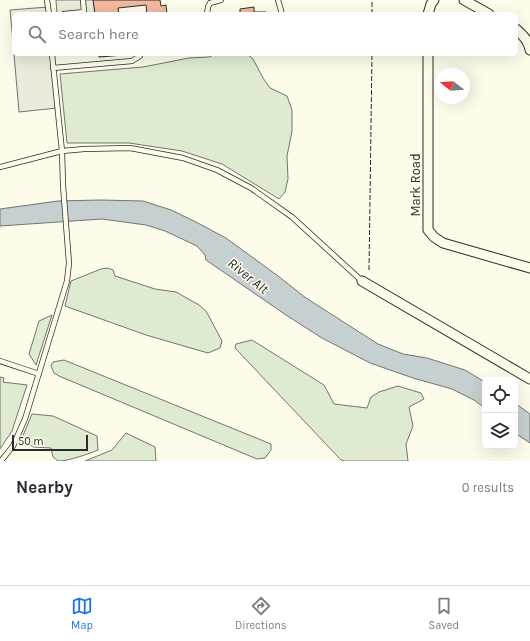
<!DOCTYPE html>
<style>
body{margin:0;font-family:Karla,sans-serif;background:#f7f7f7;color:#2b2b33}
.controls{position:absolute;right:12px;bottom:12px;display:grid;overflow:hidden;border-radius:6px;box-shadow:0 4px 16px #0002}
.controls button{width:36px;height:36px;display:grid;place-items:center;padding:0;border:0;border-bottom:1px solid #e1e1e2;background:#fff;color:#2b2b33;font:20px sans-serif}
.compass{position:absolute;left:434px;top:68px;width:36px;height:36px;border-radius:50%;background:#fff;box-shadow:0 4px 16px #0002;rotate:287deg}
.scale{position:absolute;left:12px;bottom:10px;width:76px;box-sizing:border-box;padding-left:4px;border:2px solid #2b2b2b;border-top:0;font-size:11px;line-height:14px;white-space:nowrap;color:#2b2b2b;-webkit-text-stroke:3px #fdfbea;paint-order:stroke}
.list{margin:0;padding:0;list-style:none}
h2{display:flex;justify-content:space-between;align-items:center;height:52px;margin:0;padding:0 16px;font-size:17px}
h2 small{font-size:13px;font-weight:400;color:#7c7c81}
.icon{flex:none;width:22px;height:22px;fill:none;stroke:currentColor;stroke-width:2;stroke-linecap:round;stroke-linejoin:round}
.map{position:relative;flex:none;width:530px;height:461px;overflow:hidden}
.search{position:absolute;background:#fff;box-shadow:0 4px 16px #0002;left:12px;right:12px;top:12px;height:44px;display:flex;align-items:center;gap:10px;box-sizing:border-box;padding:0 14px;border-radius:6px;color:#7c7c81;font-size:15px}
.sheet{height:124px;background:#fff}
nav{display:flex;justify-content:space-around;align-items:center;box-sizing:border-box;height:56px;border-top:1px solid #e1e1e2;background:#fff;font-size:11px;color:#7c7c81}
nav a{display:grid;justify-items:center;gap:2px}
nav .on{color:#1a73e8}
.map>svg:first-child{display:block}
.green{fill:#deebd1;stroke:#74746e}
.parking{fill:#eceadb;stroke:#74746e}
.water{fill:#c7d0d0;stroke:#74746e}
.building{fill:#f2b8a0;stroke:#2b2b2b}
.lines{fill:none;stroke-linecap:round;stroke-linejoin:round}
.lane-casing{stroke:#2b2b2b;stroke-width:6}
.street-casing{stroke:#2b2b2b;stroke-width:11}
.lane{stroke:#fdfbea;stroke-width:4.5}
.street{stroke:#fdfbea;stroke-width:9}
.fence{stroke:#2b2b2b;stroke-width:1;stroke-dasharray:5 2;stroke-linecap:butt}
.labels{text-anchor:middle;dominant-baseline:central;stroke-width:3;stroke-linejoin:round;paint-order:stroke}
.street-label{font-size:13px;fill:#2b2b2b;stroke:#fdfbea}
.water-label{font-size:14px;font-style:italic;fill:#2b2b2b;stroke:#fdfbea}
</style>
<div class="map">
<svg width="530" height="461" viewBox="0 0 530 461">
<rect width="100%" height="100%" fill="#fdfbea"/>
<path class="green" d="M216,54H247L253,59L263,78L270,88L287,96L292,110V131L287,156L288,179L285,192L279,199L222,164L182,151L129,143H67L60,74L143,67L189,58L209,57Z
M108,268L113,270L115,276L155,289L176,292L199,305L206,311L222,341L220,348L208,353L146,335L65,306L71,281L101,269Z
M52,315L36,365L29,354L39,321Z
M252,340L324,385L334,404L367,408L371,397L379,392L398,386L421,393L424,399L409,407L413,426L406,444L408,461H344L341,460L235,348L236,344Z
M64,360L271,444V450L265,458L257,459L59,376L54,373L51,366L53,362Z
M0,377L4,378L3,382L27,385L12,431L0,449Z
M32,414L53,416L97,436L98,450C88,454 69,461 58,461C56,460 55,458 53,457L51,448L33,447L22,438Z
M126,433L155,447L156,461H85L112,450Z"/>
<path class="parking" d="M56,0H94L95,14H57Z
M48,7L49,14H14V52L10,10Z
M14,54H52L57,108L19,112Z"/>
<path class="water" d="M100,200L143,201L171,210L196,222L226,238L278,276L306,298L378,344L403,354L427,358L465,370L485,382V408L474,400L452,389L413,378L370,363L322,338L286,315L206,260L205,255L197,246L165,231L146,225L102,219L0,226V209L58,201Z
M515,403L530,414V443L515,433Z"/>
<path class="building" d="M93,0H160L161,6L166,5L167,14H147L146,5L118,8L119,14H95Z
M254,7V12H266V14H238H240V9Z
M99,54H124V55L99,57Z"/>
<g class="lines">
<g class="lane-casing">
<path id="lane" d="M47,0L49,14
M278,0L282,14
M64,14L84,12L83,0
M207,14L208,7L210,3L221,0
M53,68L132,61L140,56V54
M0,167L62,151L84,149L130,148L183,158L217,170L251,188L292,217L362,281
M0,361L39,374
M1,461L13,446L25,419L67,281L69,263L63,185L62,151L52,54"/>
</g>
<g class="street-casing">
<path id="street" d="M464,0L489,14
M428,14L431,4L434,0
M516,29C523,35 529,41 530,50
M428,54V230L434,237L443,243L530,268
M362,281L530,379"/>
</g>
<use href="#lane" class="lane"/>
<use href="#street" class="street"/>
<path class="fence" d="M372,14V0
M369,270L372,54"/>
</g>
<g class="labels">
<g class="street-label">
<text transform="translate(415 185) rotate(-90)">Mark Road</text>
</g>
<g class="water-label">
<text transform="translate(248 276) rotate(39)">River Alt</text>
</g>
</g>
</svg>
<div class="controls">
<button><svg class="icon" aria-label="locate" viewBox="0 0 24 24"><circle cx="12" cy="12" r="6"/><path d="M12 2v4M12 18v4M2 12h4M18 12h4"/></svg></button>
<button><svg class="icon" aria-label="layers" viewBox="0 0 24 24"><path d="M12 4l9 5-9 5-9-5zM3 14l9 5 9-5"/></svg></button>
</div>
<svg class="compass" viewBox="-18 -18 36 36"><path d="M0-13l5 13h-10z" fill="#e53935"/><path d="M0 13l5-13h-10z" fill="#7c7c81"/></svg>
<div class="scale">50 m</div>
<div class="search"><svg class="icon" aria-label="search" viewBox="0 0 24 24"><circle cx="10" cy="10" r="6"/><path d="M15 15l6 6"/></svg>Search here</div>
</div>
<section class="sheet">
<h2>Nearby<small>0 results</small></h2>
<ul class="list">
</ul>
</section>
<nav>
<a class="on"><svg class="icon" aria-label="map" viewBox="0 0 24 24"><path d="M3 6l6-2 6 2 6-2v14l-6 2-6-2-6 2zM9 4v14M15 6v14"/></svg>Map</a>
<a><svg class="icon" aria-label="directions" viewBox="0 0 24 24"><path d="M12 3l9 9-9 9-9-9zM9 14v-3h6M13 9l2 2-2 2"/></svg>Directions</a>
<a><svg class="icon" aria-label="saved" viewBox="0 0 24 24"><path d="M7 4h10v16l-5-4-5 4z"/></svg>Saved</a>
</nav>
